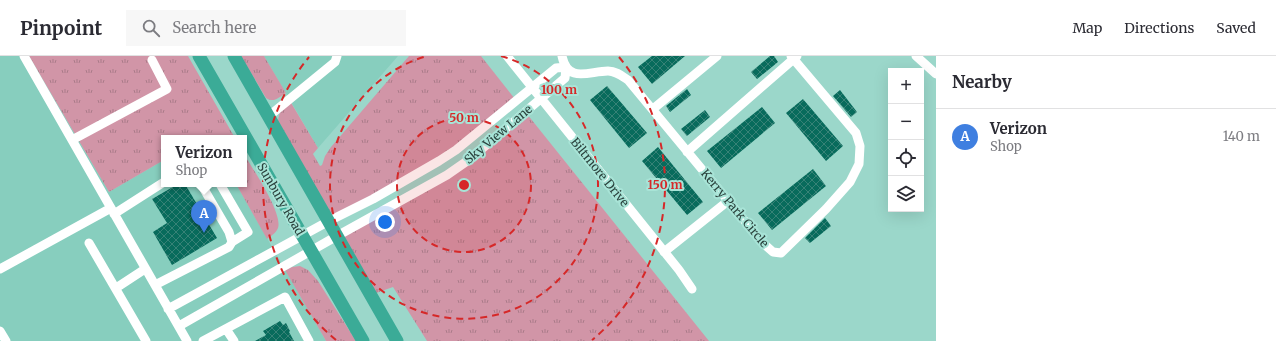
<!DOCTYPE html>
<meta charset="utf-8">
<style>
body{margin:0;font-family:Merriweather,serif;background:#f7f7f7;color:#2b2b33}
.controls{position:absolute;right:12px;top:12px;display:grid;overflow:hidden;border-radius:0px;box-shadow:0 4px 16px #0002}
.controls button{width:36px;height:36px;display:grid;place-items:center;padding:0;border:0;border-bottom:1px solid #e1e1e2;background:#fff;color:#2b2b33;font:20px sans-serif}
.you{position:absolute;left:385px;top:166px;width:14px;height:14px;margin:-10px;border:3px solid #fff;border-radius:50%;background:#1a73e8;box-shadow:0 0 0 6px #1a73e833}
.badge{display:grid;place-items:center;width:26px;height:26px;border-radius:50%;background:#bc326e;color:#fff;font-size:13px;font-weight:700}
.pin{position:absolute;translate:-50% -33px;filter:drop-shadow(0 1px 2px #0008)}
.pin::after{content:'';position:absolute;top:21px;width:14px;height:12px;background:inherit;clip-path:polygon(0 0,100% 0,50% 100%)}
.popup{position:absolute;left:161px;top:79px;width:86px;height:52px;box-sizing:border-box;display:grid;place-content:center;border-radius:0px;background:#fff;filter:drop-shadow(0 1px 3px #0005);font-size:13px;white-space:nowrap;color:#7c7c81}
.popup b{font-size:15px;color:#2b2b33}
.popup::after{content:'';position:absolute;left:50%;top:100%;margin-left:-8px;border:8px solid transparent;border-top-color:#fff}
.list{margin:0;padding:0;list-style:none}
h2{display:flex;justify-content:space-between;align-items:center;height:52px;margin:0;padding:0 16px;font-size:17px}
h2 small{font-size:13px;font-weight:400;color:#7c7c81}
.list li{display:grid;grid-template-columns:26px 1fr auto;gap:12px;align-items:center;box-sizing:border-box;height:56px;padding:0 16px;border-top:1px solid #e1e1e2}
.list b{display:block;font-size:15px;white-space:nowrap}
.list p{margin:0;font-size:13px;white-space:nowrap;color:#7c7c81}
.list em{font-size:13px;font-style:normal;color:#7c7c81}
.icon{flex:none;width:22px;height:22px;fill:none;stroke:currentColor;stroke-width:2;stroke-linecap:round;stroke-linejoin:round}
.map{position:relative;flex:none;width:936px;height:285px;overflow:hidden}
header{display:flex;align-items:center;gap:24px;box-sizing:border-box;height:56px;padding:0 20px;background:#fff;border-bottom:1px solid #e1e1e2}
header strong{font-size:19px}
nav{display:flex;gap:22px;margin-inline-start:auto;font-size:14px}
.search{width:280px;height:36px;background:#f7f7f7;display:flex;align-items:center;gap:10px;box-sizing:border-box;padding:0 14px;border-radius:0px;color:#7c7c81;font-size:15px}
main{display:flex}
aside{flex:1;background:#fff}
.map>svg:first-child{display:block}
.built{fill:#87cebe}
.grass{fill:url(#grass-tufts)}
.building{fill:url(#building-cross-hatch)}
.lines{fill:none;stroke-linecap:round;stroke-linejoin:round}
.minor{stroke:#fff;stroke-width:9}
.highway{stroke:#3bab97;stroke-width:13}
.ring{fill:none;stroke:#d62828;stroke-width:2;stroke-dasharray:7 5}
.labels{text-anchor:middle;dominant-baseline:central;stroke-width:4;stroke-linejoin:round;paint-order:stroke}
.street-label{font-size:12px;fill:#2a423d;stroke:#a8e4d7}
.centre{fill:#d62828;stroke:#a8e4d7;stroke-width:2}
.ring-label{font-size:12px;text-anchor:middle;font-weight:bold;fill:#d62828;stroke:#a8e4d7;stroke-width:4;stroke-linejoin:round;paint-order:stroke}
</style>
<header>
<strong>Pinpoint</strong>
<div class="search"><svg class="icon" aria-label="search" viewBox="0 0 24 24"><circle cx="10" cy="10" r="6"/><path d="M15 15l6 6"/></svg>Search here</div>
<nav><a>Map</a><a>Directions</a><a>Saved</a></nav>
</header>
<main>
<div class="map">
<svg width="936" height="285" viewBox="0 0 936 285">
<defs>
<pattern id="grass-tufts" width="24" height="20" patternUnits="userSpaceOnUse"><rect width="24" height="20" fill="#d195a7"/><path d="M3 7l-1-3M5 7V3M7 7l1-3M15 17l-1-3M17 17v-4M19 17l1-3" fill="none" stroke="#aa7b89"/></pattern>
<pattern id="building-cross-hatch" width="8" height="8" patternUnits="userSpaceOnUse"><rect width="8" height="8" fill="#086b5c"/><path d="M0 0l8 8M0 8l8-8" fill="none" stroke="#368276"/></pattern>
</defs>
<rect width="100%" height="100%" fill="#9bd7ca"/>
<path class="built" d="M0,0H29L109,136L164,104V128H236L326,285H0Z
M264,0H398L318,92Z"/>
<path class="grass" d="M29,0H188L235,82H209L207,79L201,82H164V104L109,136Z
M241,0H264L286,37C278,42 274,47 266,42Z
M409,0H481L515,43L439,102L333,161L278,65C279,55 283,51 290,45L318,92L313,98L320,110L322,109L325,100L331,91Z
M527,58L709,285H427L393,231L376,237L344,180L443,125Z
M244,98C252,112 283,157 278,172C276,177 271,180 267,183L236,128H244Z
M300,210L308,214L318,225L356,285H326L285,214L292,211Z"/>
<path class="building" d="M652,0H685L652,28L638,11Z
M770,0H774L778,6L757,23L751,16Z
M607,30L647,77L629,92L590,44Z
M687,33L691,39L670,56L666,50Z
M840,34L857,56L851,61L833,40Z
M803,43L843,90L826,105L786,57Z
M762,51L775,67L721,112L707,95Z
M705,54L710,61L687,80L681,73Z
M658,91L703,146L687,159L642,105Z
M813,113L826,130L772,174L758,157Z
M178,128H185L217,182L172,209L153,176L167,167L152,143Z
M825,162L831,170L810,187L805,182Z
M280,265L283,269L286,267L290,275L289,276L294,285H255L266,279L263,275Z"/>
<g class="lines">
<path class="minor" d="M24,0L187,285
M507,0L679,214L692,233
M562,0C568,28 589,15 608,15C616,15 622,20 628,24L763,187L773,196L781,197L826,153L850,126L859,108L860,90L856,77L791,0
M916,0L936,18
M653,53L717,0
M269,60L335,6L337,0
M72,84L167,33L152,4
M687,96L797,0
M220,128L248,176L232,186
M114,158L164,126
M89,187L146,285
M664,196L728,145
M0,213L111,152
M155,229L229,191L232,186L229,176L201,128
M116,232L145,213
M168,253L329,165L373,143L439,105L456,94L556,12L566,11
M179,270L337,180L447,119L470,103L565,22L566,11
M226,273L234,285
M0,275L6,285
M203,285L285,241L309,285"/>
<path class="highway" d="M199,0L363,285
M234,0L397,285"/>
</g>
<circle cx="464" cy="129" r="67" fill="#d62828" fill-opacity=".12"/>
<g class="ring">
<circle cx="464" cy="129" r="67"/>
<path d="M501 0A134 134 0 1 1 427 0"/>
<path d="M336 284A201 201 0 0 1 309 1M619 1A201 201 0 0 1 592 284"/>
</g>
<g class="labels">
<g class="street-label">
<text transform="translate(498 78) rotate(-40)">Sky View Lane</text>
<text transform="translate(600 116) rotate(51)">Biltmore Drive</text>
<text transform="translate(281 143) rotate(60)">Sunbury Road</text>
<text transform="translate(735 152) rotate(50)">Kerry Park Circle</text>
</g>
</g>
<circle cx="464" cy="129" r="6" class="centre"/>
<g class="ring-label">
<text x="559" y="38">100 m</text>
<text x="464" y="66">50 m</text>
<text x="665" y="133">150 m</text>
</g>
</svg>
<div class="controls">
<button>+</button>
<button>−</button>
<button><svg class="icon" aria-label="locate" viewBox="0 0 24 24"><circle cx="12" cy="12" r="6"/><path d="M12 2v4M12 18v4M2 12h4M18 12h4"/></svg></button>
<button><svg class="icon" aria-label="layers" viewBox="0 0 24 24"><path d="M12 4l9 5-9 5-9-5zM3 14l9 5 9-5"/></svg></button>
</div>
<div class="you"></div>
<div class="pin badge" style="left:204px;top:177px;background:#3f7fe0">A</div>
<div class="popup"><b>Verizon</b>Shop</div>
</div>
<aside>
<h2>Nearby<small></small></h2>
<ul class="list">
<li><span class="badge" style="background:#3f7fe0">A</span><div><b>Verizon</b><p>Shop</p></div><em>140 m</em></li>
</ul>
</aside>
</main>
